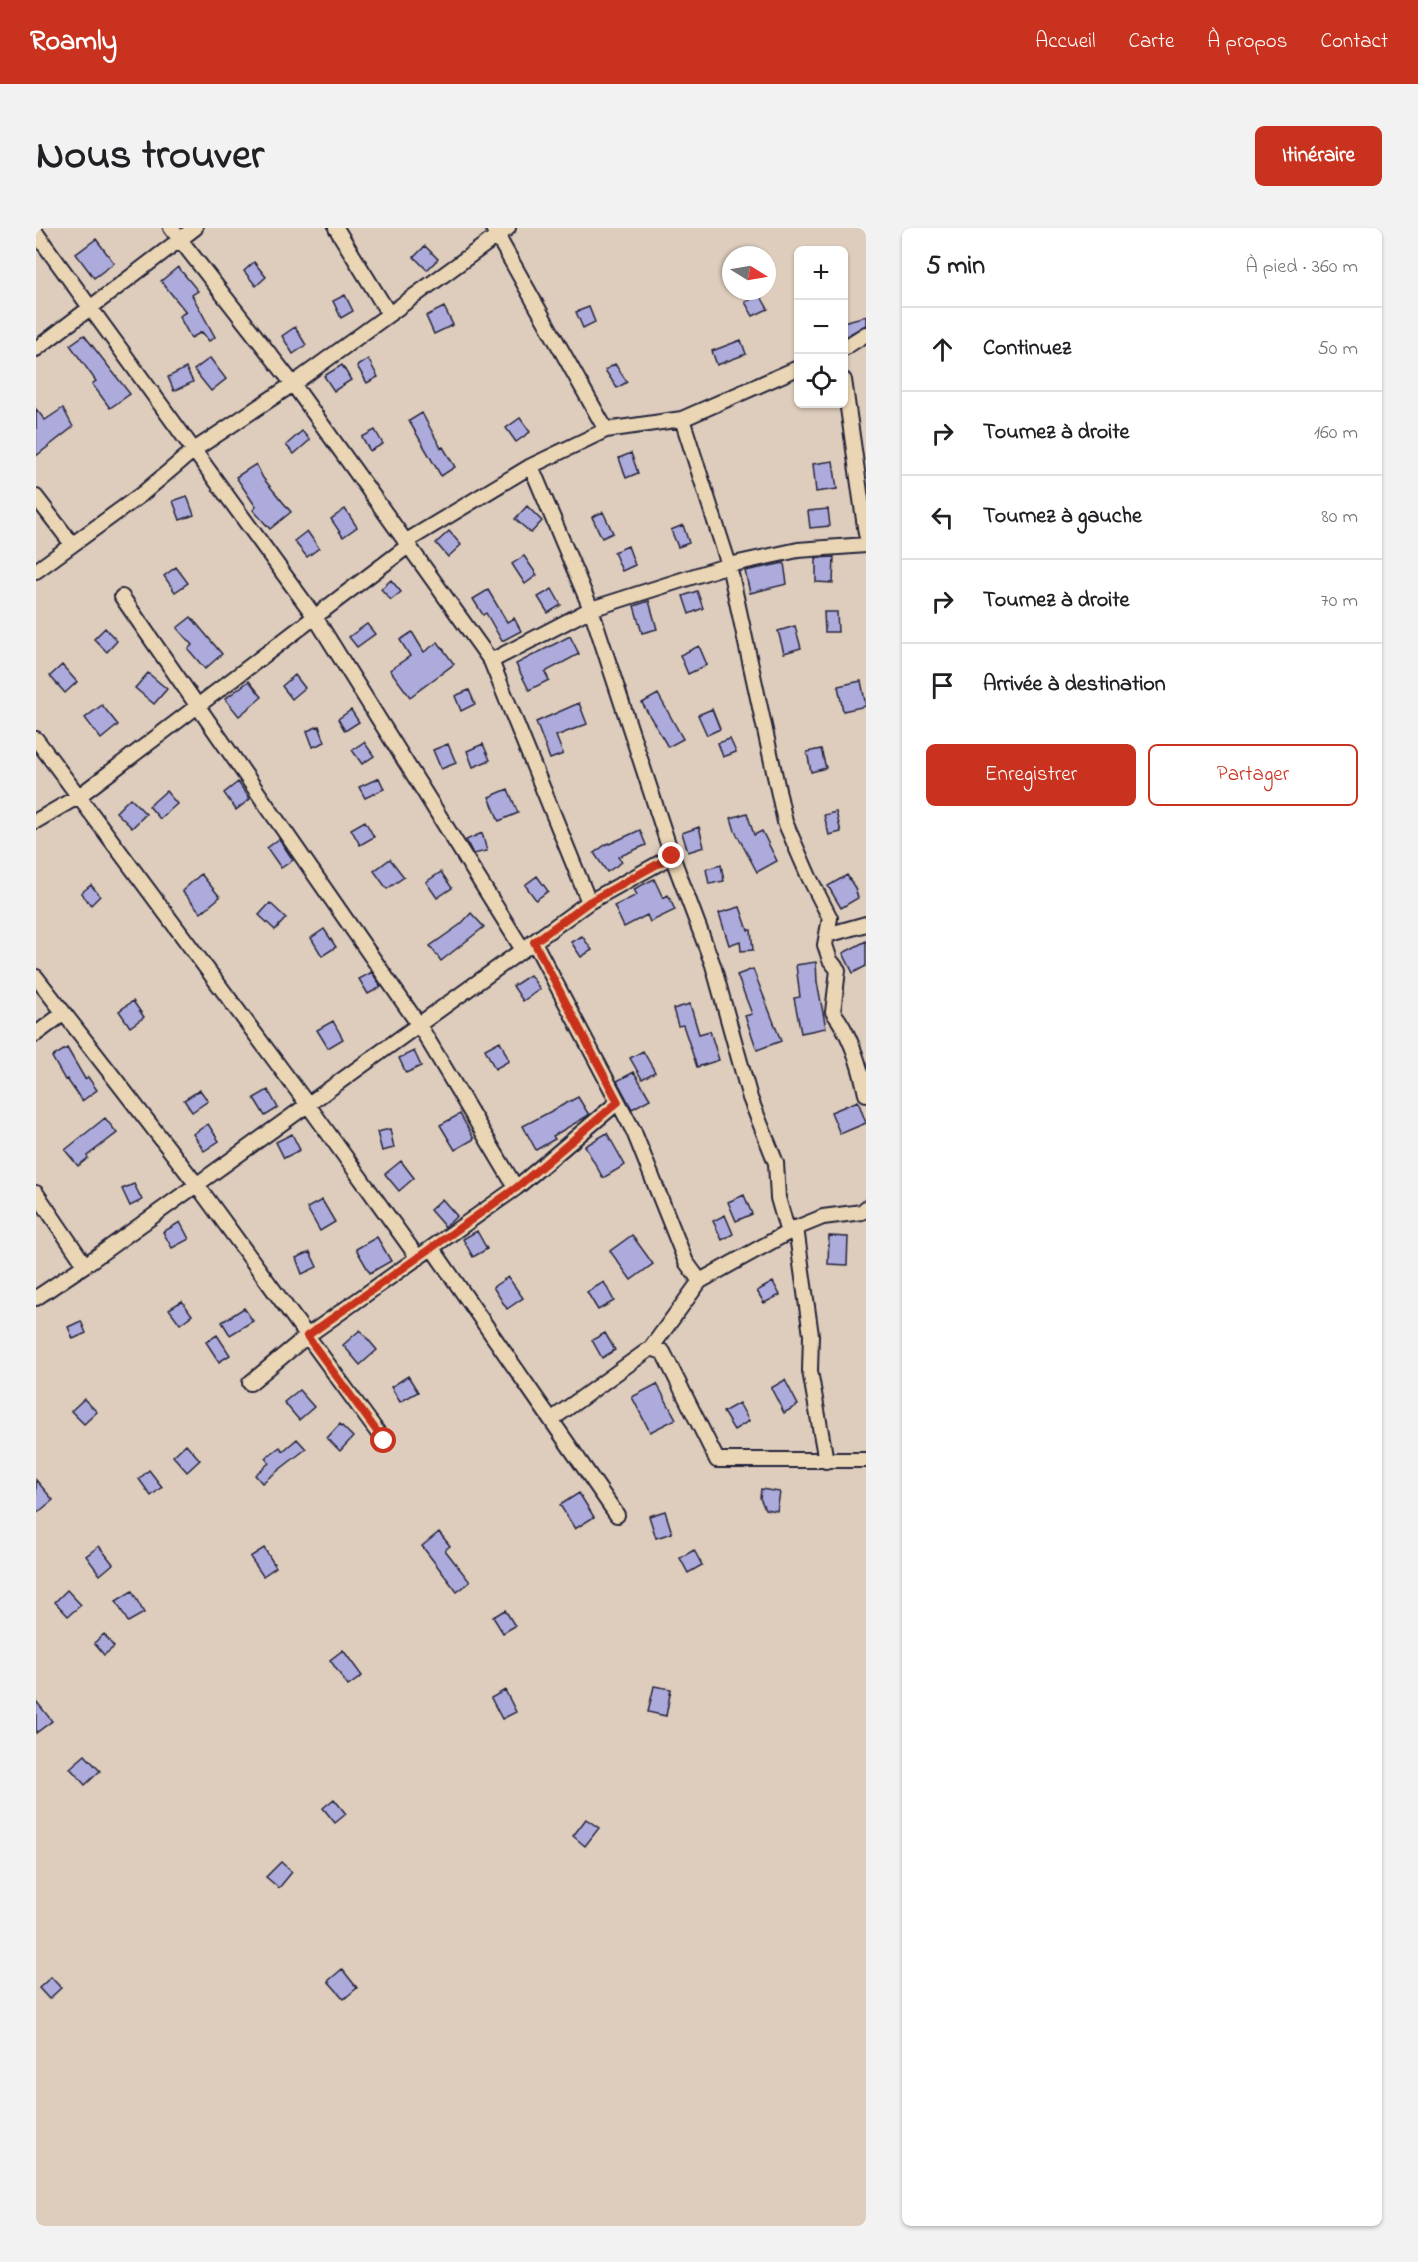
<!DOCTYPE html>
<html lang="fr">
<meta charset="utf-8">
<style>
body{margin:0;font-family:"Indie Flower",sans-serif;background:#f2f2f2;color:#202124}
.controls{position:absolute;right:18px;top:18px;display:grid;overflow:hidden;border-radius:9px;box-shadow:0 2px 4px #0004}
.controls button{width:54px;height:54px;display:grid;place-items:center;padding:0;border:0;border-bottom:2px solid #e0e0e0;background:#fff;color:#202124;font:30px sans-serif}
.compass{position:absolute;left:686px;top:18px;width:54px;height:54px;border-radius:50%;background:#fff;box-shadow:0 2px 4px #0004;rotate:101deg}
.stop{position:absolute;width:18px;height:18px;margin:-14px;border:4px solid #c8321e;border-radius:50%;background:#fff}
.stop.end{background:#c8321e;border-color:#fff;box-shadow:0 2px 6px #0008}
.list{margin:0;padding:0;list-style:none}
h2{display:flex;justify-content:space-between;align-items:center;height:78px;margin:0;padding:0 24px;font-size:26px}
h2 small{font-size:20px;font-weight:400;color:#757577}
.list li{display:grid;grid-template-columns:39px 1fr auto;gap:18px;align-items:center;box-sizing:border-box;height:84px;padding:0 24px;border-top:2px solid #e0e0e0}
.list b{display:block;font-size:22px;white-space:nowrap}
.list em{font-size:20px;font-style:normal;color:#757577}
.actions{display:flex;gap:12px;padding:18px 24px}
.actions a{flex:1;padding:14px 0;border:2px solid #c8321e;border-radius:9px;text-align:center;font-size:21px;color:#c8321e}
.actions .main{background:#c8321e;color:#fff}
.icon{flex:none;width:33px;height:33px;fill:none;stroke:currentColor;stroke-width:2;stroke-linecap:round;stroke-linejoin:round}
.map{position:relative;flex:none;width:830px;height:1998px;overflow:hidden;border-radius:9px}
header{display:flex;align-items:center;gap:36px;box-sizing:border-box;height:84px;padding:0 30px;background:#c8321e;color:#fff}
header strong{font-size:28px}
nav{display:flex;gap:33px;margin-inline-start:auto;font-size:21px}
.intro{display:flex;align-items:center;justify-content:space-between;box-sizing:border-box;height:144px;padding:0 36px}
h1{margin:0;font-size:42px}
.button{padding:15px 27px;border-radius:9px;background:#c8321e;color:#fff;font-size:21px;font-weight:700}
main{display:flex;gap:36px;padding:0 36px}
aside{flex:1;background:#fff;border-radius:9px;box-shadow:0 2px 4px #0004}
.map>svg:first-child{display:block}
.building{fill:#adabdc;stroke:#22223b;stroke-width:1.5}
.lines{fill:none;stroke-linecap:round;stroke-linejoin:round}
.minor-casing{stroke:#22223b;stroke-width:18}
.minor{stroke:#ead6b4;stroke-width:14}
.route{stroke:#c8321e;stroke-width:8}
</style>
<header>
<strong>Roamly</strong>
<nav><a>Accueil</a><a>Carte</a><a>À propos</a><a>Contact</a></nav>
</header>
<div class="intro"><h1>Nous trouver</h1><a class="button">Itinéraire</a></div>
<main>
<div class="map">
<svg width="830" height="1998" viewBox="0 0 830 1998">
<rect width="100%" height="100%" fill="#decdbc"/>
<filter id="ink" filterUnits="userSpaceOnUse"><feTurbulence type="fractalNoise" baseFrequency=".0167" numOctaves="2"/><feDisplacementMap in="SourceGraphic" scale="12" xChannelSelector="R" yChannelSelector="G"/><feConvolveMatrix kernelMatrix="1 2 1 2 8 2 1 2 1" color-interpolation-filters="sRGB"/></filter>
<g filter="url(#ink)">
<path class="building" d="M60,11L78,35L58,50L40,26Z
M389,18L402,31L391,42L378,29Z
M218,34L230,49L220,58L208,43Z
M142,39L162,63L156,67L179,109L173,113L166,104L155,110L143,88L150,84L125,53Z
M309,67L317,83L305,90L297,73Z
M724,67L732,81L717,88L709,74Z
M408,79L417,97L398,106L390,88Z
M553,79L559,94L547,100L540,84Z
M830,88V97L807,110V94Z
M259,99L270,117L257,126L246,108Z
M48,107L94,166L74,180L56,156L60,153L34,117Z
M705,112L710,126L681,137L676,123Z
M174,130L190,151L175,163L158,142Z
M332,131L342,149L331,155L321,138Z
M579,136L591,154L581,160L569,142Z
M306,137L315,152L298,163L288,148Z
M150,140L157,154L138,163L132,149Z
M27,180L37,199L0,228V181L9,192Z
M386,185L405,220L407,219L419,239L405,248L373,193Z
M484,190L494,204L480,214L470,200Z
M339,202L347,216L334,223L326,209Z
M266,203L274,212L258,226L250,217Z
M595,225L602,245L590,250L583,230Z
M797,233L801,261L780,264L777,236Z
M220,236L227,250L255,284L234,301L217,282L220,279L200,249Z
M151,268L158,287L144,292L137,273Z
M491,278L506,293L495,305L479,291Z
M309,281L321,299L307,309L295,291Z
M792,281L794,298L774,300L772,283Z
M567,284L577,305L566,310L556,289Z
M647,297L653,315L642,319L635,302Z
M271,303L283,320L271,329L258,313Z
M413,303L425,317L412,329L400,315Z
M592,318L599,337L586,343L578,324Z
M488,328L501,347L489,356L476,336Z
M798,329L797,355L780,354V330Z
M748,335L751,356L714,365L709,343Z
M140,339L152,355L139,364L128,348Z
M355,352L365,364L355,372L345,361Z
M516,361L525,377L512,385L502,369Z
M452,362L471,394L478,390L485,403L466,413L450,385L447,387L437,371Z
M661,363L667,380L653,386L647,368Z
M613,373L621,401L606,405L598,378Z
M788,384H801L802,404H789Z
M155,389L186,426L169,441L152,421L156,417L141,400Z
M331,396L339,406L321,419L313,409Z
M759,398L765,420L748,425L742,403Z
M69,400L81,413L71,424L58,411Z
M376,404L388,424L402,414L418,436L374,469L354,442L374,428L364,412Z
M534,408L543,426L509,444L513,452L493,462L480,436Z
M663,418L671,437L652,446L644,427Z
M26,437L41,454L29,465L14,448Z
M112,445L131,461L118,476L99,460Z
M259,447L269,460L256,471L246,458Z
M213,453L226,469L203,488L189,471Z
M825,453L830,478L807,483L802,458Z
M433,462L439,476L425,483L419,468Z
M622,466L647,511L632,519L606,475Z
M543,475L551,496L520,508L527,526L514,531L500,494Z
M66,477L82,497L65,511L49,490Z
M676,481L684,501L671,507L662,487Z
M315,482L323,494L309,503L302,491Z
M283,498L289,514L277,519L271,503Z
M694,511L700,524L687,529L682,515Z
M328,514L338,528L326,536L316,522Z
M412,516L420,535L405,541L397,522Z
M447,516L454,532L437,539L431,523Z
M785,521L790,540L775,544L771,524Z
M343,550L348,561L329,570L323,559Z
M202,554L214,571L200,582L188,565Z
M472,561L482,585L463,593L453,569Z
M130,563L141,576L124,591L113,578Z
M94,570L110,586L96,600L80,584Z
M800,584L805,604L793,607L788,587Z
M711,585L718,607L726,603L741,633L721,644L699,603L695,590Z
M329,593L338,609L324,617L315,601Z
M663,599L668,619L652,624L646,605Z
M604,602L610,617L582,629L586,634L571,644L558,625L572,615L573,616Z
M446,605L451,623L437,626L430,612Z
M243,611L257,632L245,640L231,620Z
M354,631L368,649L351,661L338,643Z
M685,637L688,653L673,656L670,641Z
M405,644L416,660L401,670L390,654Z
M165,646L184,669L165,685L146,663Z
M811,647L819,660L822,670L805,680L792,658Z
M501,648L512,663L500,672L489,657Z
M618,651L627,670L632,667L639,682L614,694L611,687L588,699L578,678L601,667L598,661Z
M55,657L64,668L55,677L45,665Z
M234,675L250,690L239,702L223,687Z
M704,679L712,702H715L717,722L705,723L704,713L693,717L683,685Z
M435,685L448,699L405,733L394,718L425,696Z
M288,701L300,719L286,728L275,710Z
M546,708L556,722L545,729L535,714Z
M830,713V738L817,745L807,725Z
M780,734L781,754L790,800L765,805L758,770L764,769L760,737Z
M717,741L745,813L721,822L709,788L716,786L701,747Z
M336,744L345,759L332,766L323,751Z
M494,747L504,761L487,773L477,758Z
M97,773L108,789L94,799L83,783Z
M654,776L663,806L674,803L683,832L661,839L647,797L642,798L637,781Z
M297,793L307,811L292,820L281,802Z
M464,813L473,833L459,841L449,821Z
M31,820L49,851L52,849L61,862L46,873L31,851L29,852L16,829Z
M378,823L385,838L370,845L363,830Z
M607,823L619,844L606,851L594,830Z
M598,844L614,871L596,881L581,853Z
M164,862L172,873L156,884L148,872Z
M232,862L242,880L229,888L218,870Z
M542,869L553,887L517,908L519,911L500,922L487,898Z
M822,873L830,895L804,906L795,884Z
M424,886L438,911L419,922L404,897Z
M69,890L81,905L51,928L52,930L42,938L29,922Z
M172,896L183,913L168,923L157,906Z
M354,901L358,920L346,923L341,904Z
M571,905L589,937L567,950L549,918Z
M256,906L264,922L248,930L240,914Z
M365,933L378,950L363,963L349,946Z
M98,956L106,972L94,978L86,961Z
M708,967L716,986L700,993L692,974Z
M406,971L421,988L409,999L394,982Z
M286,972L299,994L284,1003L271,980Z
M689,987L697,1006L686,1012L677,993Z
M144,994L153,1011L136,1020L127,1004Z
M441,1003L451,1021L437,1029L427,1011Z
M596,1007L617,1036L595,1052L574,1023Z
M793,1008L812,1009L811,1037L792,1036Z
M341,1009L355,1033L334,1045L320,1021Z
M274,1024L281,1039L266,1046L260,1030Z
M472,1049L487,1070L471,1081L457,1059Z
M568,1054L578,1073L562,1082L551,1064Z
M737,1054L744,1067L728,1075L721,1063Z
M146,1073L156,1087L144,1096L133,1081Z
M208,1080L217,1093L194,1107L186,1094Z
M45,1093L50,1105L37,1111L32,1099Z
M324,1102L341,1122L324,1137L307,1117Z
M569,1105L579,1122L566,1130L556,1112Z
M181,1107L194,1127L183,1134L170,1114Z
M372,1148L382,1164L364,1174L355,1159Z
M749,1152L762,1177L748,1185L735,1160Z
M621,1156L640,1191L614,1204L596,1169Z
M263,1162L278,1179L263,1192L248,1174Z
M48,1171L61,1184L48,1196L35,1183Z
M703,1175L713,1193L698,1202L687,1184Z
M304,1196L317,1209L304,1223L291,1210Z
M261,1211L270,1221L226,1255L219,1247L233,1235L229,1230L244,1219L247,1223Z
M150,1216L164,1232L151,1244L137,1228Z
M113,1242L126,1259L115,1268L103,1251Z
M0,1252L17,1272L0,1286Z
M725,1261L744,1264L741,1283L729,1281L724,1270Z
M543,1265L558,1289L539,1301L524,1277Z
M629,1283L636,1305L620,1310L613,1288Z
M403,1304L414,1318L409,1322L434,1354L421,1364L386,1318Z
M63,1318L77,1336L64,1347L50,1328Z
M228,1320L240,1339L227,1348L214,1329Z
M658,1322L666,1337L652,1345L644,1330Z
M31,1362L45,1377L32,1388L19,1374Z
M96,1363L108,1385L92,1394L80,1373Z
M469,1382L479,1398L467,1405L457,1389Z
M68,1406L78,1419L68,1427L58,1415Z
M307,1422L326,1448L312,1458L294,1432Z
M618,1458L635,1461L630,1488L612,1484Z
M469,1462L480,1484L466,1491L455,1470Z
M0,1473L16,1493L0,1505Z
M49,1527L64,1543L49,1557L34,1540Z
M298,1571L310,1586L299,1595L287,1580Z
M550,1591L563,1600L549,1618L537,1608Z
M245,1634L256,1644L243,1660L230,1649Z
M306,1741L321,1760L308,1771L292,1753Z
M15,1749L25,1760L13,1771L3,1760Z"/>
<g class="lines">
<g class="minor-casing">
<path id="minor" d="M300,0L353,86
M457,0L570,202
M0,5L279,389L487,722
M808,120L830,106
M0,121L159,0
M808,152L830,306
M646,191L693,337L749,594L773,649L794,690L789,717L794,732L802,742L797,784C815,807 824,837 830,866
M495,238L555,381L636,628L677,737L714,870L740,935L742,970L750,998L760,1000L787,989L826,984L830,980
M0,269L36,316
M369,314L495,238L570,202L646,191L762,140
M0,343L106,266L158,222L257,156L472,0
M86,369L383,797L480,960L271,1108L214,1155
M455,433L555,381L693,337L762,322L830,317
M0,511L272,877L382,1030
M0,593L43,568L372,318
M553,674L636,628
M791,707L830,696
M498,714L598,904L650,1034L664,1053
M0,749L161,957L348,1213
M0,806L28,785
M480,960L582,874
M0,965L49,1037
M396,1020L581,1287
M0,1070L49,1037L553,674L455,433L257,156L135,0
M615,1120L627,1124L681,1232H830
M515,1192L615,1120L664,1053L760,1000L775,1107L774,1143L790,1233"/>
</g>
<use href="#minor" class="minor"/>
</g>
</g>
<g class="lines" filter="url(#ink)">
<path class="route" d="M348,1213L271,1108L480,960L582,874L498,714L553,674L636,628"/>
</g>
</svg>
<div class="controls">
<button>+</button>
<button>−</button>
<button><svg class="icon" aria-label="locate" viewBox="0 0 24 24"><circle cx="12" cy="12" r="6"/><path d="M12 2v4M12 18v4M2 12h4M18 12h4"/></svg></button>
</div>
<svg class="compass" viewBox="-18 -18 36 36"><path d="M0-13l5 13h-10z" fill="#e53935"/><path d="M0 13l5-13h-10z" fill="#757577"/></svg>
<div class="stop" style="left:348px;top:1213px"></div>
<div class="stop end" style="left:636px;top:628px"></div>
</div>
<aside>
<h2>5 min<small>À pied · 360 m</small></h2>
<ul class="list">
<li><svg class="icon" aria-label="ahead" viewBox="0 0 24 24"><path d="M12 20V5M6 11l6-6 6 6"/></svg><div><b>Continuez</b></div><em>50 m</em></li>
<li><svg class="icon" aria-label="right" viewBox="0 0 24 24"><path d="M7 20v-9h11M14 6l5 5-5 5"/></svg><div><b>Tournez à droite</b></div><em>160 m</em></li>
<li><svg class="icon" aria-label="left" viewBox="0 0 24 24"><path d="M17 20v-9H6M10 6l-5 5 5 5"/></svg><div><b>Tournez à gauche</b></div><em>80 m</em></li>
<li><svg class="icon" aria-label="right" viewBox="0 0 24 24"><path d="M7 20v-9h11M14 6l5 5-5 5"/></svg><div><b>Tournez à droite</b></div><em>70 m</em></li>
<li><svg class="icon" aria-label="arrive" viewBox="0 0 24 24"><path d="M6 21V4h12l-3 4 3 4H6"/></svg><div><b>Arrivée à destination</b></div></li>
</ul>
<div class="actions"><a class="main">Enregistrer</a><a>Partager</a></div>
</aside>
</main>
